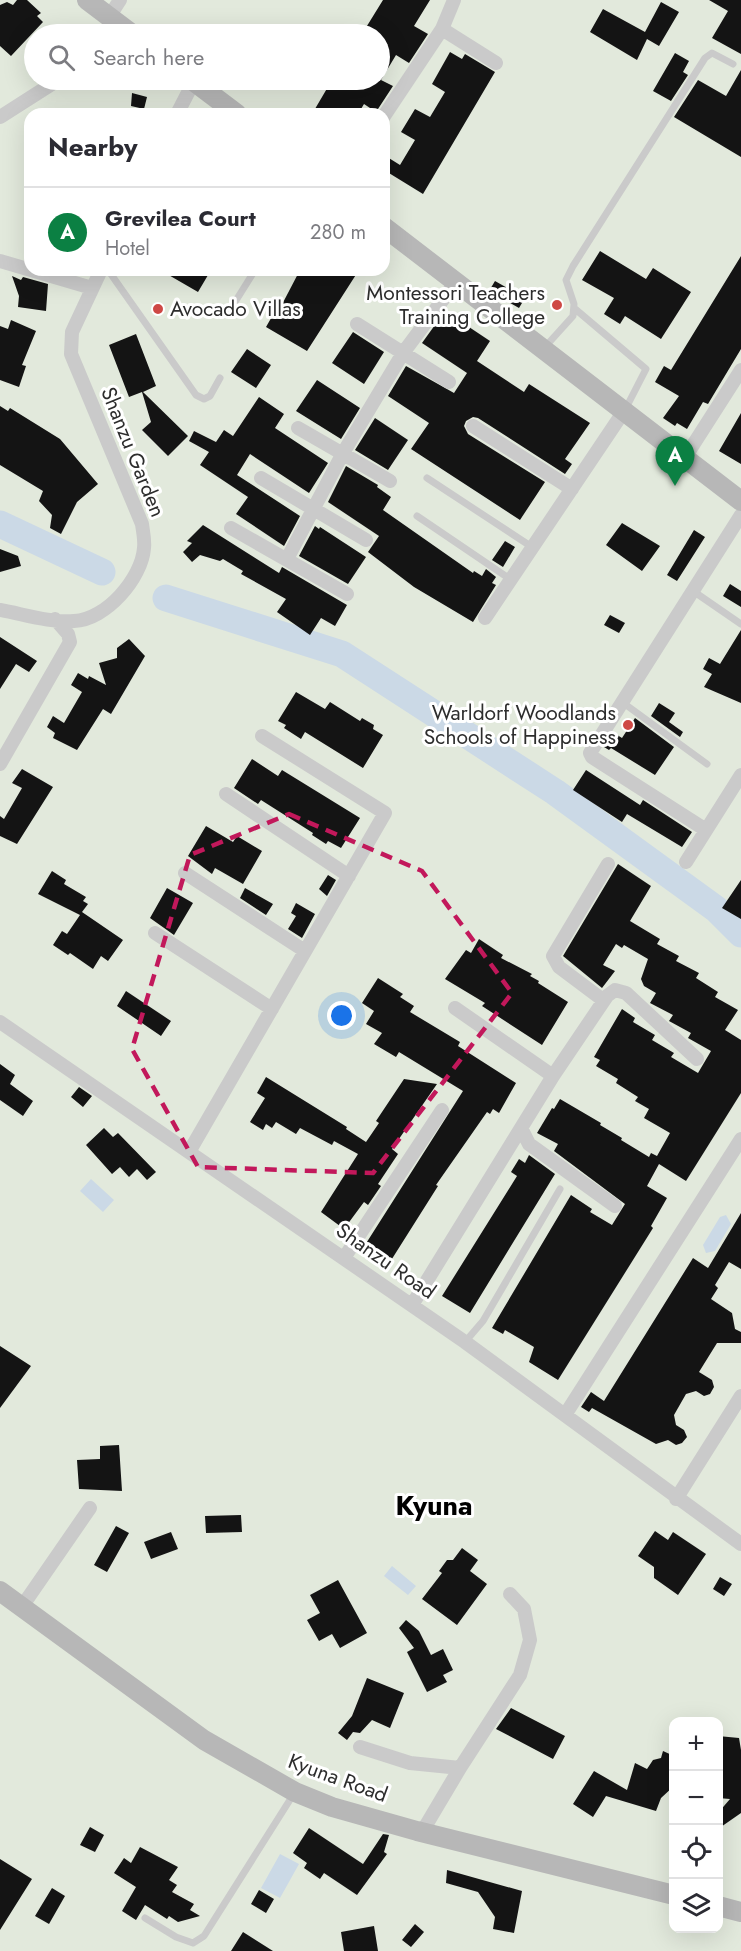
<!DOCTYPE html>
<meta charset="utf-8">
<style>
body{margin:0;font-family:Jost,sans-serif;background:#f7f7f7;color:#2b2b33}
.controls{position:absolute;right:18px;bottom:18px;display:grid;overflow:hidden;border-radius:12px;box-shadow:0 6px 24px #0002}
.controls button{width:54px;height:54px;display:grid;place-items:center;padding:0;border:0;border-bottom:2px solid #e1e1e2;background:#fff;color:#2b2b33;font:30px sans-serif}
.you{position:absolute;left:342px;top:1016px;width:21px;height:21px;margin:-15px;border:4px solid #fff;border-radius:50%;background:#1a73e8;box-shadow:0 0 0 9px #1a73e833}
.badge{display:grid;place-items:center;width:39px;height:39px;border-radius:50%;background:#0b8043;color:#fff;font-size:20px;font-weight:700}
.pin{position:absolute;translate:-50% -50px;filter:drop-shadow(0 2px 3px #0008)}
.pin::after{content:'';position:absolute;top:32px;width:21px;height:18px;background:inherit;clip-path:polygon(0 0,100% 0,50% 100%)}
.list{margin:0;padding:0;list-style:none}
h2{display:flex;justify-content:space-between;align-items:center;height:78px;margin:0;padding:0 24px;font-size:26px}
h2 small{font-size:20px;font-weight:400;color:#7c7c81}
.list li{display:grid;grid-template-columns:39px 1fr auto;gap:18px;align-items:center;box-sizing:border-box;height:90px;padding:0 24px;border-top:2px solid #e1e1e2}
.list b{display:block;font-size:22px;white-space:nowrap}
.list p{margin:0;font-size:20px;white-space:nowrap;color:#7c7c81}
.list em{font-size:20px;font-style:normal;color:#7c7c81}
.icon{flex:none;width:33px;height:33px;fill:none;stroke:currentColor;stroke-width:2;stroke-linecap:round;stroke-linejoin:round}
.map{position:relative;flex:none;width:741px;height:1951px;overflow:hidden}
.search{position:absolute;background:#fff;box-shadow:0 6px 24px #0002;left:24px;top:24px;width:366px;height:66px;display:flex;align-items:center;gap:15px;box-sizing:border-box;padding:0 21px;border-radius:33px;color:#7c7c81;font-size:22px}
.panel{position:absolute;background:#fff;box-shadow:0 6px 24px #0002;left:24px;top:108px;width:366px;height:168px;border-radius:18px}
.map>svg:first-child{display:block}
.green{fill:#e2e9dc;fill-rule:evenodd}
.water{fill:#cbd9e6}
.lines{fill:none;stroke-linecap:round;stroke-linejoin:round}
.river{stroke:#cbd9e6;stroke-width:27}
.building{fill:#141414}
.lane{stroke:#cacaca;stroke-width:7}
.street{stroke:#cacaca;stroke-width:14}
.secondary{stroke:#b7b7b7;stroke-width:20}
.marked{fill:none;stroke:#c2185b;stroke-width:4.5;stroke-dasharray:12 8;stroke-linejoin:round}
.poi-dot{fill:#ce4845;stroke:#fff;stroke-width:2}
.labels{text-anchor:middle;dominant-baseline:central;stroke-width:6;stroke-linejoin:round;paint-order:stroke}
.poi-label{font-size:21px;fill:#2d2d2d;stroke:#fff;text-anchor:end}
.street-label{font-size:21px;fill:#2d2d2d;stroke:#fff}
.district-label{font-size:27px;font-weight:bold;fill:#000;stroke:#fff}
</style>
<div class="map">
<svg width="741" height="1951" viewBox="0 0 741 1951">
<rect width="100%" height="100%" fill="#fff"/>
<path class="green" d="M0,0H741V1951H0ZM34,34H380V80H34ZM30,114H384V270H30ZM674,1722H718V1928H674Z"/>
<path class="water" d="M91,1179L114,1200L103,1212L80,1191Z
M726,1215L731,1224L715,1251L706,1253L703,1245L720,1217Z
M392,1566L416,1586L408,1595L384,1576Z
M280,1854L299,1864L280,1898L261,1888Z"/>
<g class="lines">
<path class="river" d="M0,524L102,572
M166,598L342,654L555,792L716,909L741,934"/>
</g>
<path class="building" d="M17,0H27L41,13L37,16L43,22L11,56L0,46V5L7,2L13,5Z
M383,0H430L414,26L428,34L409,63L396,55L381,80L393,86L376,112L364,104L358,114H312L332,80H380V34H362Z
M709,0H741V54L712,38L728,11Z
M661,2L679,12L659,46L647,39L637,60L590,32L603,9L645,32Z
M450,52L462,59L465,54L495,72L423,194L384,170V155L400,165L415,140L401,132L415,109L430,117L445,92L432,84Z
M675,53L689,61L683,72L688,75L671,101L653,91Z
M741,70V157L674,117L698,80L726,96Z
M132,93L147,97L144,109L131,106Z
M600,251L646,279L653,268L691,292L661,339L625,316L620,324L604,314L614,298L582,280Z
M741,256V349L708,404L703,402L687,429L677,423L675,426L663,418L679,396L655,382L664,366L671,370Z
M160,270H211L198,292Z
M300,270H359L307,351L266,327L274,313L277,314Z
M12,276L21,280L23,277L48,284L46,311L18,307L19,296Z
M495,281L525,298L519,308L489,291Z
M445,311L490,341L477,361L524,392L529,384L590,423L565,459L572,464L565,474L478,418L473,417L466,421L464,426L468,434L545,482L520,520L411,449L429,423L388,396L406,366L454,393L467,373L422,343Z
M11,320L36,331L22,365L26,366L19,387L0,380V326L8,329Z
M353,332L384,352L364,384L332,363Z
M136,334L156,386L143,392L188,436L168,456L142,430L151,422L142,392L129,397L109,345Z
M247,349L271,365L256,388L231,372Z
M317,380L360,408L341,439L296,411Z
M259,397L284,414L275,428L328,463L309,493L250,454L237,475L300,516L284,546L236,514L248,497L200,465L209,452L189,441L194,431L216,442L224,430L233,436Z
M0,406L8,411L10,408L60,439L98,484L77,502L61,534L50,528L52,515L39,501L43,491L0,465Z
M741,413V464L719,451Z
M375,418L408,440L388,470L355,450Z
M346,466L378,485L377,487L391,497L383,510L473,573L474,571L482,576L486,569L496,577L492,583L496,585L473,622L414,587L368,552L379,536L328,502Z
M622,523L660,546L642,571L606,545Z
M203,525L279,573L282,567L347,605L335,626L321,618L310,635L277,612L286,599L241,574L243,571L223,559L220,561L200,555L192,562L183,552L192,543L187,541Z
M315,526L319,529L320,527L366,557L348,584L299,556Z
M694,530L705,537L677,581L667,575Z
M505,541L515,547L503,567L492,560Z
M0,549L18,556L21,566L0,572Z
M730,584L741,591V607L723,596Z
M610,615L625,623L619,633L604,625Z
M741,630V703L704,687L712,674L703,669L709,658L720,664Z
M0,637L37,661L29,672L16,664L0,689Z
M129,639L145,656L111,714L103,709L77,750L53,738L55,733L47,727L53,716L64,723L82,692L71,685L78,673L88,679L89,676L106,685L99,663L117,658V648Z
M296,692L325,709L330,702L360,721L362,718L374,725L373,729L383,735L363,768L305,732L301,739L284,728L286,725L278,721Z
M659,703L675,713L669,722L683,732L680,737L651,716Z
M635,718L674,747L655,775L611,748L609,750L604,747L614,733L622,738Z
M252,759L278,776L282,770L360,818L341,848L328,841L326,844L312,835L313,833L261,800L258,804L234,788Z
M22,769L53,787L17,844L0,836V816L4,819L22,788L12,783Z
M586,770L640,805L643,800L692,832L682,847L627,814L622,822L573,790Z
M206,826L233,842L237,836L262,851L243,884L215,868L212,874L188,856Z
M618,864L651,886L630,921L660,939L657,944L679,956L676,961L699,973L696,978L718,992L715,997L738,1010L725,1030L741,1040V1093L686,1181L659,1164L647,1186L667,1198L651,1226L653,1228L558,1380L529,1362L534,1347L505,1330L503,1334L492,1328L571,1195L592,1209L590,1212L612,1225L625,1204L554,1151L558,1144L537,1133L552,1108L554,1109L560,1099L601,1123L600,1125L622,1138L621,1140L649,1157L651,1153L657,1156L670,1133L644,1118L649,1109L635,1101L638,1097L616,1083L618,1079L596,1066L600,1060L594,1057L622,1009L635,1018L633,1022L655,1035L652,1040L674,1053L671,1057L698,1073L711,1051L688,1038L691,1033L669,1021L673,1015L650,1003L656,993L644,986L641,979L648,959L624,945L622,948L616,944L603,965L615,971L602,988L563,956Z
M52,871L66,880L64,884L86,897L83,901L88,904L82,912L123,940L108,961L101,956L93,969L70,953L68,955L53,945L62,931L67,934L80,915L38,894Z
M328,875L336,880L327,896L319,889Z
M741,880V919L722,908Z
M167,888L193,903L174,935L150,918Z
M245,888L273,904L266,915L240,898Z
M296,903L315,914L302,938L288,929L296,916L291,913Z
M479,939L503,955L501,958L532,974L530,976L539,981L538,983L568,1002L542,1045L482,1006L485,1003L445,979L466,950L471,953Z
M378,978L403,994L400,997L414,1006L410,1012L460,1042L458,1046L516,1083L499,1113L493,1109L490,1114L487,1112L436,1185L438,1186L390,1262L365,1245L463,1091L399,1052L396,1057L374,1044L382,1033L366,1024L374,1011L362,1003Z
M126,991L171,1021L161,1036L117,1006Z
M0,1064L15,1075L10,1084L33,1101L23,1116L0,1100Z
M266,1077L347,1127L346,1129L366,1142L379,1123L376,1121L404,1079L437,1084L392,1149L398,1154L378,1184L381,1186L368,1205L364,1202L344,1229L321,1212L358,1154L334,1141L332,1145L300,1128L296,1134L276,1122L272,1128L266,1124L263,1130L250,1122L265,1098L257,1093Z
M79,1087L92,1096L83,1107L71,1097Z
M104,1128L113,1137L118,1133L156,1172L147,1180L137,1169L129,1177L120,1167L112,1174L86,1145Z
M529,1155L555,1174L470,1313L442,1296L517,1176L511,1172L519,1159L525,1163Z
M741,1213V1269L729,1262L715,1285L718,1288L711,1299L732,1313L735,1329L741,1332V1343H717L699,1372L712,1380L714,1387L710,1394L704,1396L696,1391L686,1394L674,1415L676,1425L684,1430L687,1437L682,1443L676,1445L668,1440L656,1444L592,1408L589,1412L581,1407L591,1392L604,1401L693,1258L708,1268Z
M0,1346L31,1366L0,1408Z
M119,1445L122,1491L79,1489L77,1460L100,1459V1446Z
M241,1515L242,1532L206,1533L205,1516Z
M116,1526L129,1533L107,1572L94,1565Z
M655,1531L668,1540L673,1532L706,1554L678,1595L654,1578V1567L638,1556Z
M171,1532L178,1549L151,1559L144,1542Z
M462,1548L478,1560L470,1571L487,1584L457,1625L422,1599L442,1573L439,1571L447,1560H453Z
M720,1577L732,1584L724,1596L713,1589Z
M338,1580L367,1633L340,1648L332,1634L319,1641L307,1620L320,1613L310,1595Z
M406,1620L419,1631L431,1655L443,1649L453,1670L443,1675L447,1682L427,1692L407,1652L414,1648L399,1628Z
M367,1678L404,1693L390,1728L372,1720L360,1733L353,1732L347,1740L338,1733L352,1716Z
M511,1708L565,1736L553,1759L496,1729Z
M718,1736L739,1738L741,1750V1813L718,1829V1813L730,1799L718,1798Z
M663,1751L674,1756V1786L661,1798L656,1811L606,1796L593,1817L573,1804L594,1771L627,1790L635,1763L647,1769L653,1760L661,1758Z
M90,1827L104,1835L95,1852L80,1845Z
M309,1828L363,1864L383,1834L389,1835L384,1852L387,1854L357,1895L324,1873L320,1879L304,1868L307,1863L293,1853Z
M140,1847L178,1867L169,1880L177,1885L172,1892L194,1904L190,1910L200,1916L178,1922L169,1916L167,1919L145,1905L136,1920L122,1911L136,1887L114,1873L124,1858L131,1863Z
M0,1859L32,1879L0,1930Z
M447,1870L522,1891L514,1933L493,1929L495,1917L478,1892L446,1883Z
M52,1888L65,1896L49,1924L35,1916Z
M259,1890L274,1899L266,1913L251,1904Z
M415,1924L424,1932L411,1947L402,1940Z
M374,1926L378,1951H344L341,1932Z
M243,1932L273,1951H231Z"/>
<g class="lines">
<path class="lane" d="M108,270L196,395L204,399L210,396L220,378
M574,308L646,369L626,408
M230,310L255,270
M545,347L573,316L574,304L566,280L573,266L705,58L712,53L733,64
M427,478L532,547
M417,516L510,579
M693,591L741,624
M622,702L707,764
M465,1342L483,1321L560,1189
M145,1918L176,1937L193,1943L204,1936L293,1795"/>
<path class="street" d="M109,17L120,0
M442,29L496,63
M177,114L194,81
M384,116L442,29L454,0
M0,117L58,80
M0,261L92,288
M357,324L449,382
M473,426L572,489
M298,428L390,481
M686,456L741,370
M261,478L366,540
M231,528L347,594
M287,559L343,453L403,353L456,282
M0,610C23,614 50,623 74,621C106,620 142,578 144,548C145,540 143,532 142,524L71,354L72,332L101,270
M485,618L624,411
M0,764L70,642L68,634L55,619
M226,794L349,876
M706,830L592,757L590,753L741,515
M686,862L741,775
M185,873L305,951
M155,933L272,1009
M603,1000L559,967L553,956L608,864
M455,1008L553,1076
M0,1022L465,1342L741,1544
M521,1128L529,1144L615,1206
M189,1152L385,813L262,736
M344,1258L442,1110
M412,1305L553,1076L607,996L615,990L626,993L697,1059
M565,1415L741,1139
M676,1499L741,1396
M21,1608L90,1508
M360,1747L410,1763L460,1768
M422,1832L460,1768L520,1675L530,1640L524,1609L510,1594"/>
<path class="secondary" d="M87,0L132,34
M192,80L237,114
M384,227L741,501
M0,1591L204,1740L295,1792L332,1807L417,1831L674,1895
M718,1906L741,1912"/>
</g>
<path class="marked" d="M289,814L422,871L512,993L373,1173L198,1167L132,1049L190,855Z"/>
<g class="poi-dot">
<circle cx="557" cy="305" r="6"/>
<circle cx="158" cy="309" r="6"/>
<circle cx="628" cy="725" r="6"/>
</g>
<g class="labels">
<g class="poi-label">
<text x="545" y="293">Montessori Teachers<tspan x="545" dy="24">Training College</tspan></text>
<text x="170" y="309" text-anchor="start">Avocado Villas</text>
<text x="616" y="713">Warldorf Woodlands<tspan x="616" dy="24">Schools of Happiness</tspan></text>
</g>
<g class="street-label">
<text transform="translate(133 452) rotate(68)">Shanzu Garden</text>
<text transform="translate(386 1261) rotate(35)">Shanzu Road</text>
<text transform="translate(338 1778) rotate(20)">Kyuna Road</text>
</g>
<g class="district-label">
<text x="434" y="1505">Kyuna</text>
</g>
</g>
</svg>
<div class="controls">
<button>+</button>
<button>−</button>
<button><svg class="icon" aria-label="locate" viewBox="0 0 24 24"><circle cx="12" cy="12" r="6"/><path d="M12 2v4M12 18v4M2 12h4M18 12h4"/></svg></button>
<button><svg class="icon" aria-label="layers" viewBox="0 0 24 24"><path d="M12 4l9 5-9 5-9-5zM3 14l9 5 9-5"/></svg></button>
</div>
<div class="you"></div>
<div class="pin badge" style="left:675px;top:486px">A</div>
<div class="search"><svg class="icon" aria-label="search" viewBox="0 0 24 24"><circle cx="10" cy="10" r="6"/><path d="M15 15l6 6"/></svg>Search here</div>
<section class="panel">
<h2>Nearby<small></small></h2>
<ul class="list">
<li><span class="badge">A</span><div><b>Grevilea Court</b><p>Hotel</p></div><em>280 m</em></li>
</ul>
</section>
</div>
